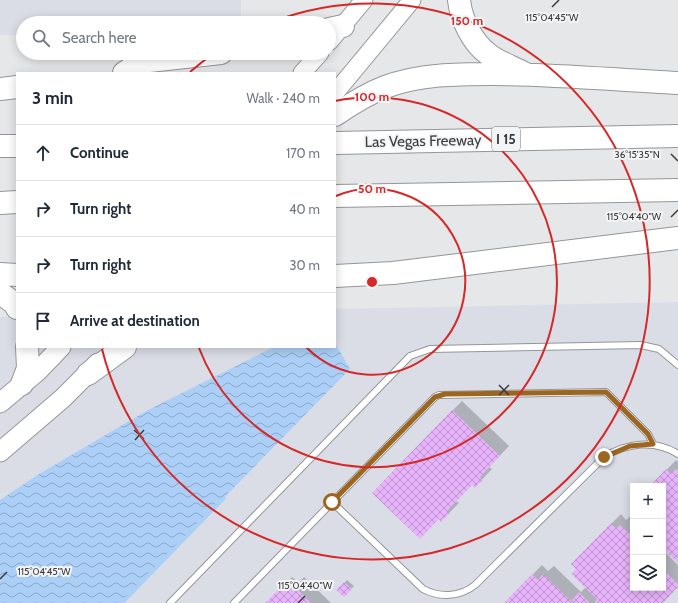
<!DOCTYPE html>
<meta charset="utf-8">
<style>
body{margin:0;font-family:Cabin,sans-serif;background:#f6f6f7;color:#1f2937}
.controls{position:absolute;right:12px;bottom:12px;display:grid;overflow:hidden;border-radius:0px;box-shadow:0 2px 10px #0003}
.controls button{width:36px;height:36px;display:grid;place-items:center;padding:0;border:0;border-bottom:1px solid #e0e1e3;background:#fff;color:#1f2937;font:20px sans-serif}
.stop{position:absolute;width:12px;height:12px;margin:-9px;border:3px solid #9c6520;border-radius:50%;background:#fff}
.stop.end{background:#9c6520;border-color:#fff;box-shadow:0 1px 4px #0008}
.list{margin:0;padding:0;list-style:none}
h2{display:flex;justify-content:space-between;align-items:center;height:52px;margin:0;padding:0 16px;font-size:17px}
h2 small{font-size:13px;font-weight:400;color:#747a83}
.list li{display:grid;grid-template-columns:26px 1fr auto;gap:12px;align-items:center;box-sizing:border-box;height:56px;padding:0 16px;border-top:1px solid #e0e1e3}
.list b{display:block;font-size:15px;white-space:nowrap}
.list em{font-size:13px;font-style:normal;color:#747a83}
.icon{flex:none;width:22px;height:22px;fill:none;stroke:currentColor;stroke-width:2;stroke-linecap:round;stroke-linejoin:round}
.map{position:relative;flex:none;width:678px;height:603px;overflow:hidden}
.search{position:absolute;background:#fff;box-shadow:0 2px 10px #0003;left:16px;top:16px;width:320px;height:44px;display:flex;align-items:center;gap:10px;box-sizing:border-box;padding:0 14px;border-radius:22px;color:#747a83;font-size:15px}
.panel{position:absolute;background:#fff;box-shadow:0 2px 10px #0003;left:16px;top:72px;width:320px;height:276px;border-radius:0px}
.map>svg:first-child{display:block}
.built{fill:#dadde6;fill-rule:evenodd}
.water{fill:url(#water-waves)}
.shadow{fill:#0003}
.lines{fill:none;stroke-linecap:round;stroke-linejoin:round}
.stream{stroke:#abcff6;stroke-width:3.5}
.building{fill:url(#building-cross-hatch)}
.service-casing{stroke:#959698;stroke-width:8}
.secondary-casing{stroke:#959698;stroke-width:19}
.primary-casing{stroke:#959698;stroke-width:21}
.motorway-casing{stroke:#959698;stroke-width:24}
.service{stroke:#fff;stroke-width:6}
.secondary{stroke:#fff;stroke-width:17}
.primary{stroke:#fff;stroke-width:19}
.motorway{stroke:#fff;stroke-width:22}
.route{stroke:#9c6520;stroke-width:5}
.ticks{fill:none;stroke:#3b3b3c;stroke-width:1.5}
.ring{fill:none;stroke:#d62828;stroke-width:2}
.labels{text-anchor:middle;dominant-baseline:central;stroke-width:4;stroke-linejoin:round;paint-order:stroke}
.shield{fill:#f3f4f6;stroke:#727274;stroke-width:1}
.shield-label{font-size:14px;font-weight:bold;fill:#3b3b3c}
.street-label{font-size:15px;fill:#3b3b3c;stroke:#f3f4f6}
.ticks-label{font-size:10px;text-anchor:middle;fill:#3b3b3c;stroke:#f3f4f6;stroke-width:4;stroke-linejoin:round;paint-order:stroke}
.centre{fill:#d62828;stroke:#f3f4f6;stroke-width:2}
.ring-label{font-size:12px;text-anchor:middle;font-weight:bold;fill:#d62828;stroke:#f3f4f6;stroke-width:4;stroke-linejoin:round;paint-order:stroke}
</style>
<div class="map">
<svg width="678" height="603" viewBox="0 0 678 603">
<defs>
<pattern id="water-waves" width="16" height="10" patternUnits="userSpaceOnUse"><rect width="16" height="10" fill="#abcff6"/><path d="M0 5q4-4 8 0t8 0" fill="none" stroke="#8ca9c8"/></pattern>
<pattern id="building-cross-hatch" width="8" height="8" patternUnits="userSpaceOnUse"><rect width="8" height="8" fill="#e7b3fa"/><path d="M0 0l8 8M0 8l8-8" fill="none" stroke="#bc93cc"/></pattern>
</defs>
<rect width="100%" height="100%" fill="#e6e7e9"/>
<path class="built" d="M0,0H241V23H23V35H0Z
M678,302V603H0V317H17V347H335V309ZM633,486H663V588H633Z"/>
<path class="water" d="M335,343L350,369L121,603H0V500L39,474L148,410L274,347H335Z"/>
<path class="shadow" d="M462,401L509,446L489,467L492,469L475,487L472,484L456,501L459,503L441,521L452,411Z
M676,460L678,462V562L663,547V486H651Z
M621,514L626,520L633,514V588H663V550L678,565V586L662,603H505L542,565L548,571L554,566L581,592L586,587L611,524Z
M292,577L299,583L304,577L331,603H266Z
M347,580L354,586L344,596L338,590Z"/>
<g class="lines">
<path class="stream" d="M122,603L224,498"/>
</g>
<path class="building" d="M452,410L500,456L480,477L483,480L475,488L472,485L447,511L450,513L441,522L439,519L420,539L372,493Z
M666,469L671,474L676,469L678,471V563L663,549V486H650Z
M633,512V521L629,517Z
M611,523L616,529L620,525L633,537V588H663V569L678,584V587L663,603H594L597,599L571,574L576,569L571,564Z
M532,574L538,580L543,574L573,603H504Z
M344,582L352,589L344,597L336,590Z
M282,586L288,592L294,586L311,603H265Z
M579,592L590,603H575L572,600Z"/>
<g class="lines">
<g class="service-casing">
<path id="service" d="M332,502L423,589C440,598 460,597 475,585L604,457C627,443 654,439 678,454
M170,603L410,356L430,349L641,345L659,349L678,365
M234,603L435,397L439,395L606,392L648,434L653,444"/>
</g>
<g class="secondary-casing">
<path id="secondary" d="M329,42L364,0
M302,73L320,53
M335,93L412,0"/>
</g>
<g class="primary-casing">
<path id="primary" d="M0,403L38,371L61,347
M0,452L63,398L98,363"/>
</g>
<g class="motorway-casing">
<path id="motorway" d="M459,0C461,19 472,42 488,54C498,62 513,67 524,73
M329,29L343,26
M124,73L140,62L221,53
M0,89L17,87
M335,115C351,104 367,94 385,87C419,74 458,74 493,74C555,74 616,80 678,83
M335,143L678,136
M0,146H17
M335,196L678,190
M0,203L17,202
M0,274L17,275
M335,276L393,273L678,238
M0,293L14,303L17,308
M88,374L125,347
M22,384L28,368L27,347"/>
</g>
<use href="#service" class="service"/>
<use href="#secondary" class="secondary"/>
<use href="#primary" class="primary"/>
<use href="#motorway" class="motorway"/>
</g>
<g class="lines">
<path class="route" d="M332,502L435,397L445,394L606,392L648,434L653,444L630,446L604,457"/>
</g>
<path class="ticks" d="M552,7L559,0M671,154L678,161M671,217L678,210M499,385L509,395M499,395L509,385M134,430L144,439M135,440L144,430M0,579L7,572M298,603L305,596"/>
<g class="ring">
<path d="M336 196A93 93 0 1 1 306 347"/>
<path d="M335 101A185 185 0 1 1 199 348"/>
<path d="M190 72A278 278 0 0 1 213 54M272 22A278 278 0 1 1 102 349"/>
</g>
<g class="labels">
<rect class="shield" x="492" y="127" width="28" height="24" rx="3"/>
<g class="shield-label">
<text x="506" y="139">I 15</text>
</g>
<g class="street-label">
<text transform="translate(423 141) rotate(-1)">Las Vegas Freeway</text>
</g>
</g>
<g class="ticks-label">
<text x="552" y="21">115°04'45"W</text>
<text x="637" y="158">36°15'35"N</text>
<text x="634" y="220">115°04'40"W</text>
<text x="44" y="575">115°04'45"W</text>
<text x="305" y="589">115°04'40"W</text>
</g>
<circle cx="372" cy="282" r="6" class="centre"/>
<g class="ring-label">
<text x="467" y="25">150 m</text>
<text x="372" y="101">100 m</text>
<text x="372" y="193">50 m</text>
</g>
</svg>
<div class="controls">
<button>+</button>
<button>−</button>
<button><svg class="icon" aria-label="layers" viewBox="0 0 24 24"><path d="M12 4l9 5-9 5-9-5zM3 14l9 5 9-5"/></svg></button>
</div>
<div class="stop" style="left:332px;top:502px"></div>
<div class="stop end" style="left:604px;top:457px"></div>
<div class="search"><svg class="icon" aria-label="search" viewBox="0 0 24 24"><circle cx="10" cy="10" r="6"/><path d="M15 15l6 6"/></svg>Search here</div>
<section class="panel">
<h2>3 min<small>Walk · 240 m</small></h2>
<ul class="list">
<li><svg class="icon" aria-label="ahead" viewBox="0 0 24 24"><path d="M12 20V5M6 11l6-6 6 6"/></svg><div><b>Continue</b></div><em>170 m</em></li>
<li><svg class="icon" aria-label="right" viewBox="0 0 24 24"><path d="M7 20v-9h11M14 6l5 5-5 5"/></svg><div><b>Turn right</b></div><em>40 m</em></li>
<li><svg class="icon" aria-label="right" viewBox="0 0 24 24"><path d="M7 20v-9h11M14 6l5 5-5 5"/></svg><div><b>Turn right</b></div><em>30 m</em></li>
<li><svg class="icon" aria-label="arrive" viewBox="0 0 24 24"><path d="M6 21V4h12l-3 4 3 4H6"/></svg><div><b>Arrive at destination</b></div></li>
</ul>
</section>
</div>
